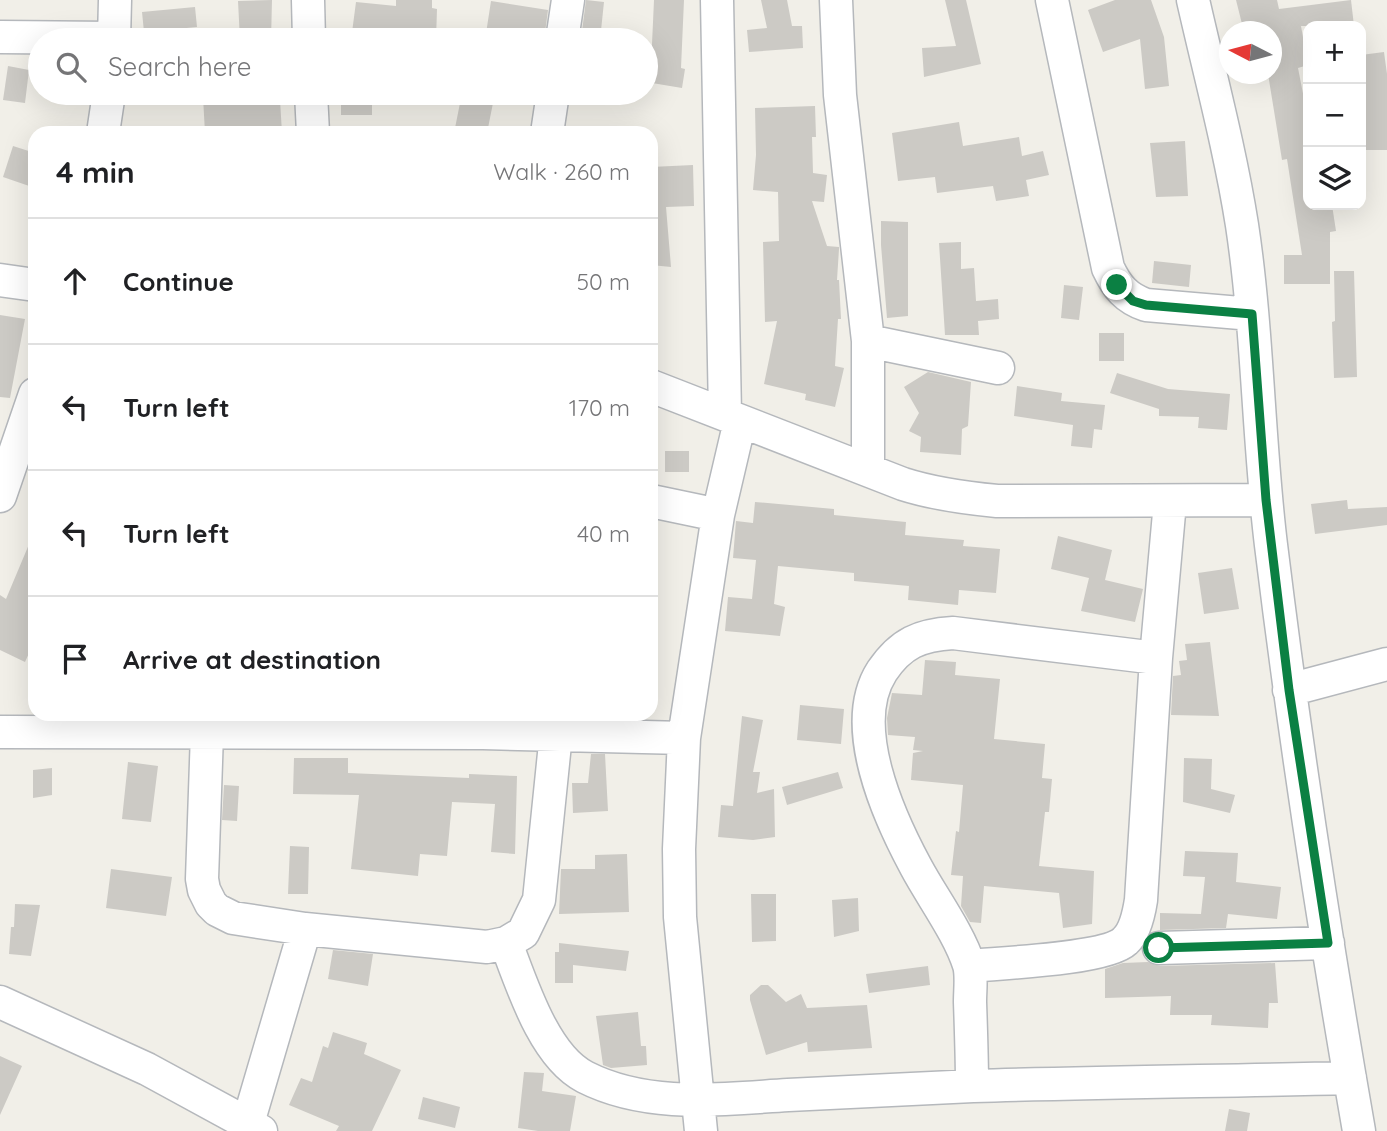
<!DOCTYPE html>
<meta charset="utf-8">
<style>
body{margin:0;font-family:Quicksand,sans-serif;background:#f6f6f6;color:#202124}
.controls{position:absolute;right:21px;top:21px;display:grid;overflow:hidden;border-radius:14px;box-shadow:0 7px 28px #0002}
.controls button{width:63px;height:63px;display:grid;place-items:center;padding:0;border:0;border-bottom:2px solid #e0e0e0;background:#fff;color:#202124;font:35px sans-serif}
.compass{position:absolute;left:1219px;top:21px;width:63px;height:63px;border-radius:50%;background:#fff;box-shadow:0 7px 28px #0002;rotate:276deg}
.stop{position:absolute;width:21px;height:21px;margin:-16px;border:5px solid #0b8043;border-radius:50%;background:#fff}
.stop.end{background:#0b8043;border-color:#fff;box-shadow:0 2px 7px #0008}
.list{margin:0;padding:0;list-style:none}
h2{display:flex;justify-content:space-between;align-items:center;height:91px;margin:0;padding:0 28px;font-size:30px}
h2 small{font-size:23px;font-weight:400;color:#757577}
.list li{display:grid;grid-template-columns:46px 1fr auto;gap:21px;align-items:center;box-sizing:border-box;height:126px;padding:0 28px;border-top:2px solid #e0e0e0}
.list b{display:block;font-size:26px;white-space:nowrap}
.list em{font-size:23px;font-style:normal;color:#757577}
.icon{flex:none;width:38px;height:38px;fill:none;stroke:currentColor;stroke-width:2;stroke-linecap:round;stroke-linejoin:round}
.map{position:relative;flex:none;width:1387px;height:1131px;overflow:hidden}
.search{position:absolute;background:#fff;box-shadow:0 7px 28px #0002;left:28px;top:28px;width:630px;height:77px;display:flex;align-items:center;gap:18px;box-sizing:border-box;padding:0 24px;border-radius:38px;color:#757577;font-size:26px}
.panel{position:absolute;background:#fff;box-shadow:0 7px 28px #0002;left:28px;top:126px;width:630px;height:595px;border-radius:21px}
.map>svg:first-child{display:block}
.building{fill:#cccac5}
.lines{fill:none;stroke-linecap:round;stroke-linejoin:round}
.minor-casing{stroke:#b5b8bc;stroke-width:35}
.minor{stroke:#fff;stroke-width:32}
.route{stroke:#0b8043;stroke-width:9}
</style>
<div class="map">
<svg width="1387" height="1131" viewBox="0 0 1387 1131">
<rect width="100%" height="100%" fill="#f1efe8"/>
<path class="building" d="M272,0L271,40H240L238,1Z
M396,0H432V8L437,9L436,40H351L356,2L396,6Z
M586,0L604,2L600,40L581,39Z
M654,0H684L681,68L685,69L682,88L646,82L652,44Z
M761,0H787L792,26H802L803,48L749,52L747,30L767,28Z
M945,0H966L981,64L924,77L922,48L956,46Z
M1115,0H1151L1164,37L1169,86L1145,89L1140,39L1103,52L1088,10Z
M1236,0H1277L1279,9L1351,0L1354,26H1301L1308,65L1298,68L1308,119V205H1332L1336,231L1330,232V284H1284V255H1302L1287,159L1282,160L1268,74H1271V32H1244Z
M491,1L548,10L544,40H485Z
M195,7L197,27L144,32L142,12Z
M1384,52L1387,74V150H1361V55Z
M8,66L29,70L25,103L3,100Z
M341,93H372V115H341Z
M462,93H495L487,133H454Z
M222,96L225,102L280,100L282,133H205L203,97Z
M815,106L816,137H812L813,173L827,175L824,202L812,201L827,246L839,247V249L837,280H839L841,319H838L835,366L844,368L835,407L805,400L806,394L764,384L777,321L765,322L763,242L779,241L778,192L753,190L756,155L755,108Z
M959,122L963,146L1019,137L1022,156L1043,151L1049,175L1026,180L1029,196L996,201L993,186L937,193L935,177L898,181L892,133Z
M1185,141L1188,196L1156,197L1150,143Z
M13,146L35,153V188L3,177Z
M693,165L694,206L666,207L671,267L651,265V167Z
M881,221L908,222V316L887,318L881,245Z
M961,242V269L974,268L976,301L998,299L999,319L978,321L979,335H945L939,243Z
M1154,261L1191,265L1189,287L1152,283Z
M1334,271H1354L1357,377L1334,378L1332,322L1335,321Z
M1064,285L1083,287L1079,320L1061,318Z
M0,315L25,319L10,398L0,397Z
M1099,333H1124V361H1099Z
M928,372L971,382L968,426L962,429L961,455L920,452L921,437L909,431L919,413L904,387Z
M1117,373L1168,389L1230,394L1227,430L1198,428L1199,417L1159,416V409L1110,393Z
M1017,386L1062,393L1061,401L1105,405L1102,430L1094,429L1092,448L1071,446L1073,425L1014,416Z
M665,451H689V472H665Z
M1347,500L1348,509L1387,507V525L1315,534L1311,504Z
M755,502L834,509V515L906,522L905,535L964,540L963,546L1000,549L996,593L959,590L958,605L908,600L909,586L854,581V573L778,566L774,604L785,607L780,636L725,631L728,597L752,599L756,560L733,558L736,521L753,523Z
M35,530V640L25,662L0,650V595L6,599Z
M1058,536L1112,550L1105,580L1143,589L1135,622L1081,611L1089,578L1051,569Z
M1232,568L1239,609L1204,614L1198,573Z
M1210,642L1219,716L1171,715L1173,676L1181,675L1179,661L1187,660L1185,644Z
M925,660L956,662L955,675L1000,679L994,739L1045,744L1042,778L1052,779L1049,812H1045L1039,866L1094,871L1092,924L1063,928L1059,893L984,886L981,923L970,922L961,906L963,876L951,875L956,831L959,832L963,785L911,780L913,753L923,751L913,750L915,737L888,735L887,718L892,693L922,695Z
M800,705L844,709L841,744L797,740Z
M742,716L763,720L753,772H760L757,793L774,789L775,837L753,840L718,837L721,805L733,806Z
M591,754H605L608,811L573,813L572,783H588Z
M294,758H348V773L469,778V774L517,776L515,854L491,852L495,804L452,802L447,856L420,854L418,876L351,869L359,795L293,794Z
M1184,758L1212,759L1211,789L1235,795L1230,813L1183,802Z
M128,762L158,766L151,822L122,819Z
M52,768V795L33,798V770Z
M838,772L843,788L787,805L782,787Z
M224,785L239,786L237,821L222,820Z
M290,846L309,847L308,894H288Z
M1185,851L1238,853L1236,882L1281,887L1277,919L1228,914L1226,928L1160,930V913L1201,914L1205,877L1183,876Z
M627,854L629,912L559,914L561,869H595V855Z
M111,869L172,877L166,916L106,908Z
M751,894H776V941L752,942Z
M858,898L859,931L834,937L832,900Z
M15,904L40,905L31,956L9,954L11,927H14Z
M559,943L629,951L626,971L573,965V983H555V952H559Z
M333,950L373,954L368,986L328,979Z
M1148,962L1160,966L1275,963L1278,1003H1269L1268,1028L1211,1025L1212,1015H1170L1171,996L1105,998V969L1123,963Z
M928,966L930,985L869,993L866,974Z
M761,985H768L786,1002L801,994L807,1008L867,1005L872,1048L808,1052L807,1042L766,1055L750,1000V995Z
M638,1012L641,1046H646L647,1065L611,1068L603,1065L596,1016Z
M333,1032L367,1043L364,1054L401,1070L372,1131H336L339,1126L289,1105L301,1078L312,1082L323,1046L328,1048Z
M0,1056L22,1066L0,1115Z
M524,1072L544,1073L542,1091L576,1096L570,1131H538L518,1128Z
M423,1097L460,1107L455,1128L418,1119Z
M1229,1109L1250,1113L1247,1131H1225Z"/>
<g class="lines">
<g class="minor-casing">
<path id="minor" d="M308,0L309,40
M717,0L725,414
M836,0L840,95L868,341V470
M1052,0L1108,268C1117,287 1126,298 1146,305L1252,314
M1193,0C1210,75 1230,149 1242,225C1258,331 1258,439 1271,545C1295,741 1325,936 1359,1131
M0,37L114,38
M114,40L115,0
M562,40L568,0
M311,93L313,133
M103,133L109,93
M547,133L553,93
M0,280L35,285
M868,341L998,368
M651,386L903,484C934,494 965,498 997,501L1266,500
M0,496L35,394
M651,501L718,515
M1289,690L1387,664
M0,732L483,733L684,738
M207,733L202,879L204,890L211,904L217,910L233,918L305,929L487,947L506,943L523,933L539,900L556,734
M506,943C522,985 544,1056 585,1077C648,1109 721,1099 788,1095C850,1092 912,1089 973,1086C1099,1082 1224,1081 1350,1078
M1159,948L1328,943
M970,966C1001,963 1106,959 1125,941C1135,932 1139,913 1141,900L1156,658L1170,502
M0,1002L147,1069L261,1131
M972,1086C972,1058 971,1030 970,1002C970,990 972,975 969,965C959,933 932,897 916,867C889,817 847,725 882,671C901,643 920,635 953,633L1156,658
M248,1123L305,929
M701,1131L680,917L679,849L684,738L718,515L740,421"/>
</g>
<use href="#minor" class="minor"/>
</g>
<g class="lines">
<path class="route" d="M1117,285L1133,301L1146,305L1252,314L1266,500L1289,690L1328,943L1159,948"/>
</g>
</svg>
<div class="controls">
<button>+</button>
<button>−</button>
<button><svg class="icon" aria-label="layers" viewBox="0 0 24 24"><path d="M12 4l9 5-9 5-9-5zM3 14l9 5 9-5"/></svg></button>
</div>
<svg class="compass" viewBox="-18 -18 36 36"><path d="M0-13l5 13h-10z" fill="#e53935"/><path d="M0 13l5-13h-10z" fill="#757577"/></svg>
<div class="stop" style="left:1159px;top:948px"></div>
<div class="stop end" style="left:1117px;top:285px"></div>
<div class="search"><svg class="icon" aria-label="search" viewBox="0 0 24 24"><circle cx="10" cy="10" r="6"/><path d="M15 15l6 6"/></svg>Search here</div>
<section class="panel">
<h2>4 min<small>Walk · 260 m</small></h2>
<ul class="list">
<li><svg class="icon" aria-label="ahead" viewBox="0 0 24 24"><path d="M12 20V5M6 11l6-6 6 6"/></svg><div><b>Continue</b></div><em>50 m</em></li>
<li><svg class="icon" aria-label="left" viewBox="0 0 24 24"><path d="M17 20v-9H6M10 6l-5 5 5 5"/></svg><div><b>Turn left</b></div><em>170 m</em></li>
<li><svg class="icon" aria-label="left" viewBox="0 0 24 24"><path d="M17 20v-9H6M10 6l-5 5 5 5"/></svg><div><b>Turn left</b></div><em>40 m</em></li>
<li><svg class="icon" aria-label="arrive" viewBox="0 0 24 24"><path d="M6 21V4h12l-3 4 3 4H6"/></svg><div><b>Arrive at destination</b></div></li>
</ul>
</section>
</div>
